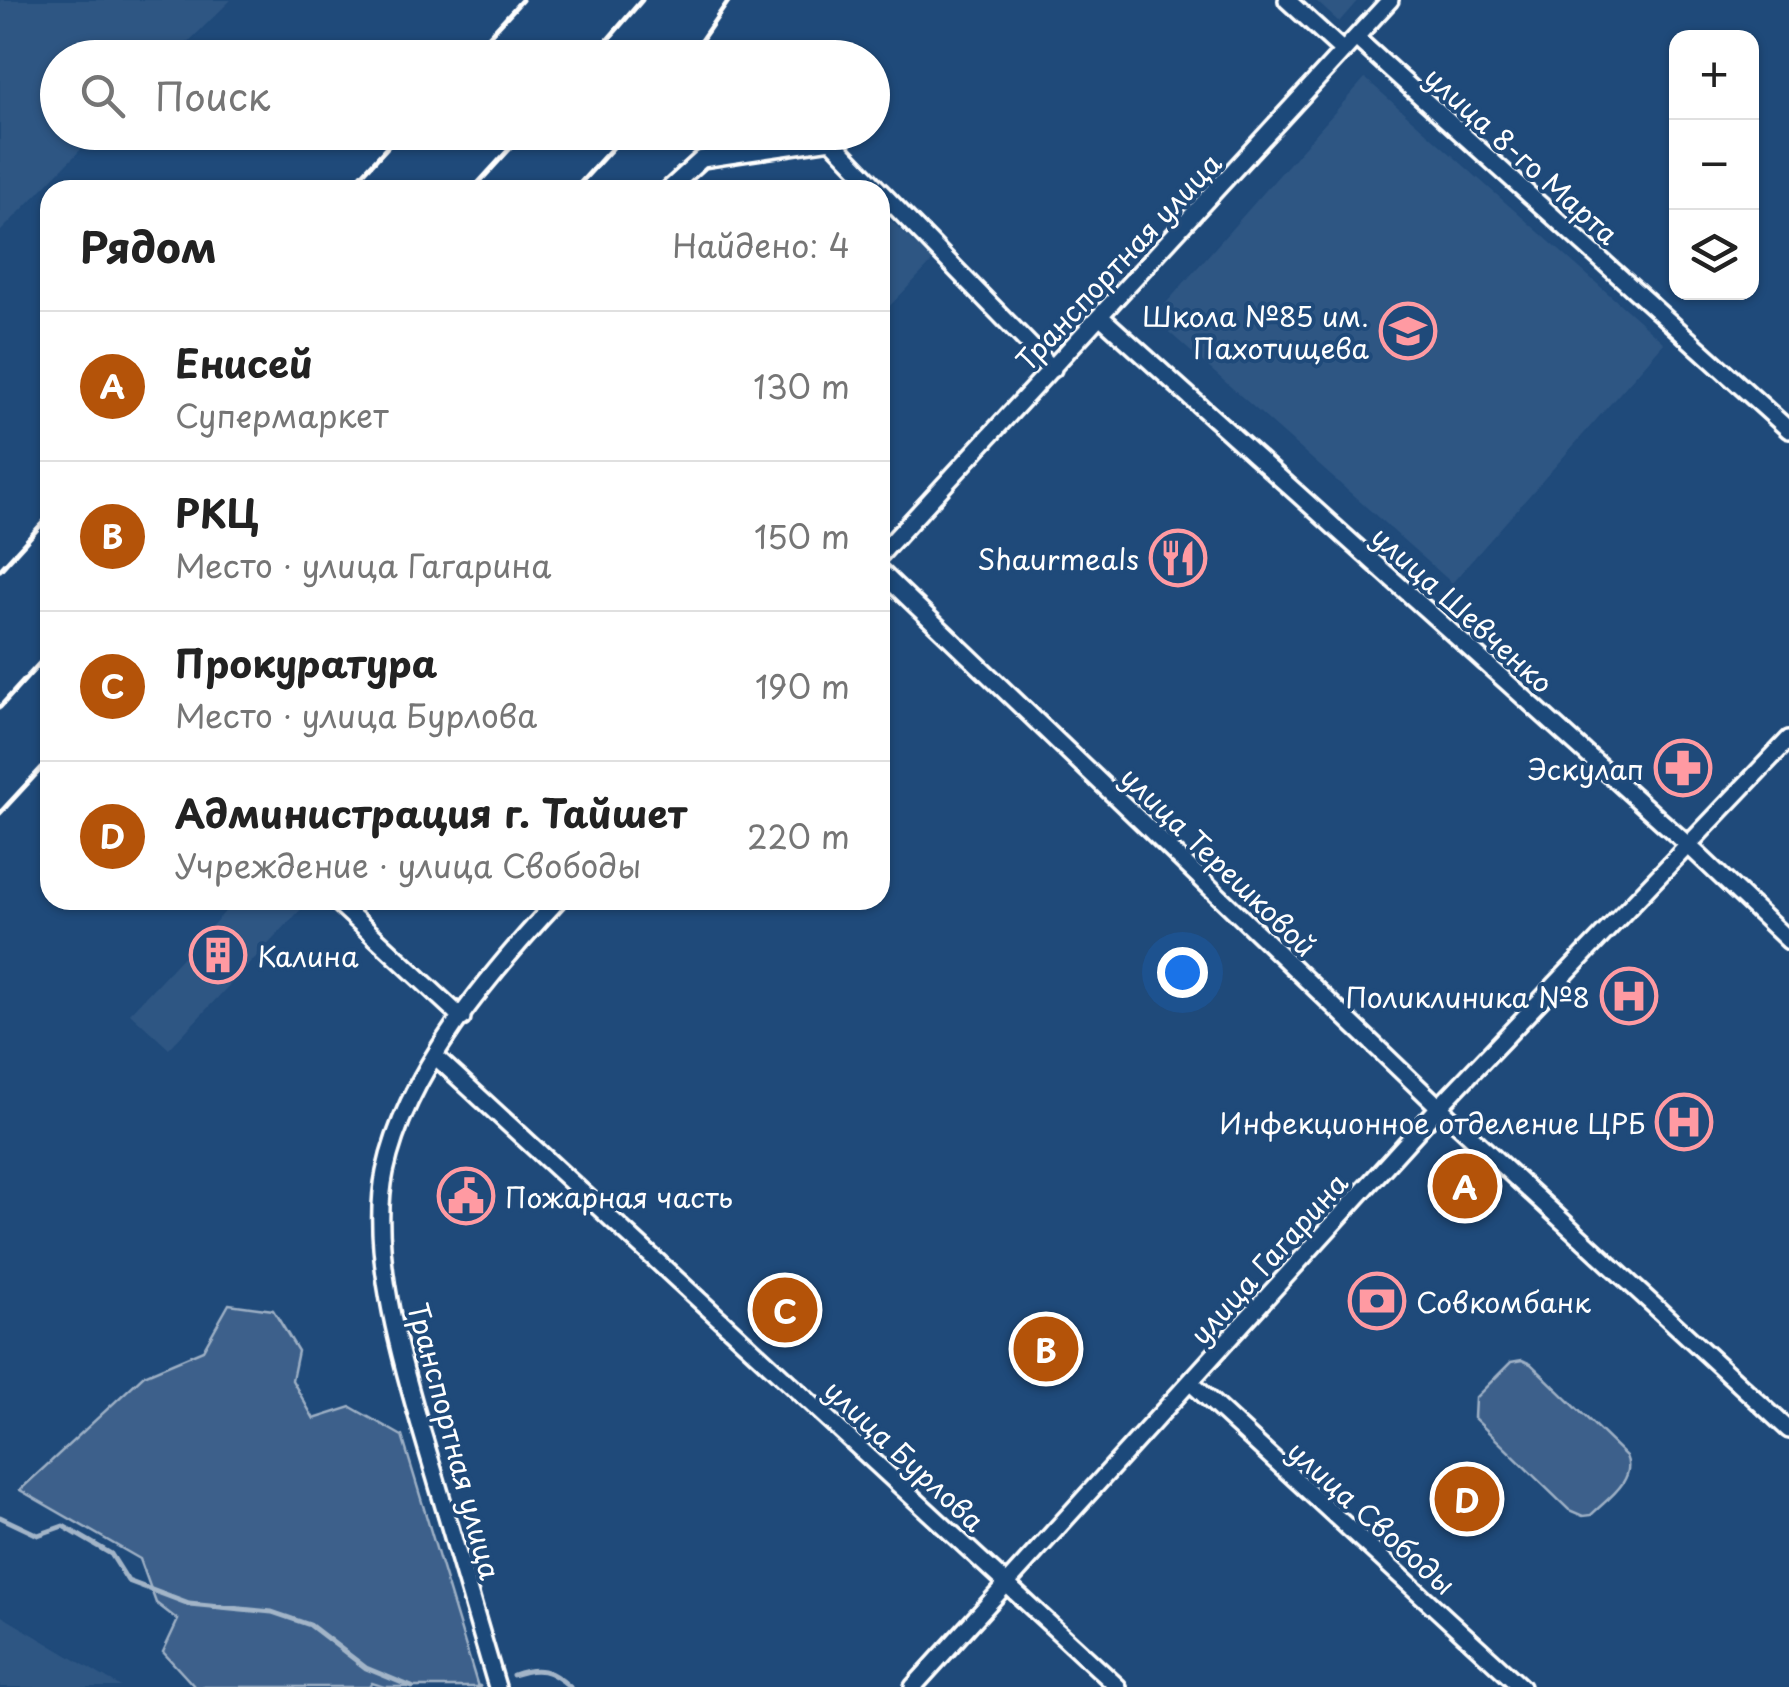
<!DOCTYPE html>
<html lang="ru">
<meta charset="utf-8">
<style>
body{margin:0;font-family:"Playpen Sans",sans-serif;background:#f2f2f2;color:#222}
.controls{position:absolute;right:30px;top:30px;display:grid;overflow:hidden;border-radius:20px;box-shadow:0 2px 8px #0004}
.controls button{width:90px;height:90px;display:grid;place-items:center;padding:0;border:0;border-bottom:2px solid #e0e0e0;background:#fff;color:#222;font:50px sans-serif}
.you{position:absolute;left:1182px;top:972px;width:35px;height:35px;margin:-25px;border:8px solid #fff;border-radius:50%;background:#1a73e8;box-shadow:0 0 0 15px #1a73e833}
.badge{display:grid;place-items:center;width:65px;height:65px;border-radius:50%;background:#b45309;color:#fff;font-size:32px;font-weight:700}
.pin{position:absolute;translate:-50% -50%;border:5px solid #fff;box-shadow:0 2px 10px #0006}
.list{margin:0;padding:0;list-style:none}
h2{display:flex;justify-content:space-between;align-items:center;height:130px;margin:0;padding:0 40px;font-size:42px}
h2 small{font-size:32px;font-weight:400;color:#767676}
.list li{display:grid;grid-template-columns:65px 1fr auto;gap:30px;align-items:center;box-sizing:border-box;height:150px;padding:0 40px;border-top:2px solid #e0e0e0}
.list b{display:block;font-size:38px;white-space:nowrap}
.list p{margin:0;font-size:32px;white-space:nowrap;color:#767676}
.list em{font-size:32px;font-style:normal;color:#767676}
.icon{flex:none;width:55px;height:55px;fill:none;stroke:currentColor;stroke-width:2;stroke-linecap:round;stroke-linejoin:round}
.map{position:relative;flex:none;width:1789px;height:1687px;overflow:hidden}
.search{position:absolute;background:#fff;box-shadow:0 2px 8px #0004;left:40px;top:40px;width:850px;height:110px;display:flex;align-items:center;gap:25px;box-sizing:border-box;padding:0 35px;border-radius:55px;color:#767676;font-size:38px}
.panel{position:absolute;background:#fff;box-shadow:0 2px 8px #0004;left:40px;top:180px;width:850px;height:730px;border-radius:30px}
.map>svg:first-child{display:block}
.built{fill:#2e5683}
.green{fill:#3c618b;stroke:#9eb0c5;stroke-width:2.5}
.lines{fill:none;stroke-linecap:round;stroke-linejoin:round}
.stream{stroke:#a3b5c8;stroke-width:5}
.minor-casing{stroke:#fff;stroke-width:22}
.minor{stroke:#1f4a7a;stroke-width:15}
.rail{stroke:#fff;stroke-width:5}
.labels{text-anchor:middle;dominant-baseline:central;stroke-width:8;stroke-linejoin:round;paint-order:stroke}
.street-label{font-size:28px;fill:#fff;stroke:#1f4a7a}
.poi-label{font-size:28px;fill:#fff;stroke:#1f4a7a;text-anchor:end}
</style>
<div class="map">
<svg width="1789" height="1687" viewBox="0 0 1789 1687">
<rect width="100%" height="100%" fill="#1f4a7a"/>
<filter id="ink" filterUnits="userSpaceOnUse"><feTurbulence type="fractalNoise" baseFrequency=".01" numOctaves="2"/><feDisplacementMap in="SourceGraphic" scale="20" xChannelSelector="R" yChannelSelector="G"/><feConvolveMatrix kernelMatrix="1 2 1 2 8 2 1 2 1" color-interpolation-filters="sRGB"/></filter>
<g filter="url(#ink)">
<path class="built" d="M0,0H231L173,57L58,58V132L97,133L0,232Z
M1315,0H1358L1339,22Z
M1365,78L1664,343L1452,583L1153,318Z
M880,210L933,261L880,316Z
M236,900H304L307,903L169,1049L130,1013Z
M0,1615L121,1687H0Z"/>
<path class="green" d="M229,1304L273,1310L298,1351L292,1380L314,1419L351,1407L402,1436L478,1687H384L372,1683L369,1687H195L163,1652L178,1620L156,1603L140,1559L20,1490L144,1375L203,1350Z
M1522,1360L1531,1364L1626,1456C1637,1480 1607,1499 1591,1515L1583,1516L1569,1510L1474,1418L1475,1398L1511,1362Z"/>
<g class="lines">
<path class="stream" d="M0,1517L38,1535L63,1526L111,1554L128,1581L189,1604L272,1612L310,1625L366,1668L412,1687
M513,1675C538,1666 550,1669 570,1687
M478,1687H479"/>
<g class="minor-casing">
<path id="minor" d="M1287,0L1343,51
M1356,38L1789,430
M668,190L702,159L831,140L879,190
M880,191L1053,369
M1101,317L1689,846L1789,941
M880,555L1390,0
M880,571L1439,1107L1789,1430
M49,858L50,857
M335,900L462,1018
M436,1057L1118,1687
M1190,1382L1521,1687
M497,1687C476,1617 456,1546 435,1476C410,1391 367,1259 385,1172C406,1072 490,973 558,900
M913,1687L1439,1107L1789,739"/>
</g>
<use href="#minor" class="minor"/>
<path class="rail" d="M469,58L522,0
M592,58L642,0
M689,58L729,0
M348,190L401,132
M472,190L525,132
M574,190L627,132
M0,570L50,515
M0,707L50,652
M0,813L50,759"/>
</g>
</g>
<defs>
<g id="school-ring" transform="scale(2.875)"><circle r="9.5" fill="#1f4a7a" stroke="#ff9aa2" stroke-width="1.5"/><path d="M0-5L7-2L0 1L-7-2ZM-4 1L0 2.5L4 1V4Q0 6-4 4Z" fill="#ff9aa2"/></g>
<g id="restaurant-ring" transform="scale(2.875)"><circle r="9.5" fill="#1f4a7a" stroke="#ff9aa2" stroke-width="1.5"/><path d="M-5-6h1v4h1v-4h1v4h1v-4h1v5L-1.5 .5V6h-2V.5L-5-1ZM5-6V6H3V1.5H1.5Q1.5-4 5-6Z" fill="#ff9aa2"/></g>
<g id="pharmacy-ring" transform="scale(2.875)"><circle r="9.5" fill="#1f4a7a" stroke="#ff9aa2" stroke-width="1.5"/><path d="M-2-6h4v4h4v4h-4v4h-4v-4h-4v-4h4Z" fill="#ff9aa2"/></g>
<g id="building-ring" transform="scale(2.875)"><circle r="9.5" fill="#1f4a7a" stroke="#ff9aa2" stroke-width="1.5"/><path d="M-4-6H4V6H1V3H-1V6H-4ZM-2.5-4.3h1.7v1.8h-1.7ZM.8-4.3h1.7v1.8H.8ZM-2.5-1h1.7V.8h-1.7ZM.8-1h1.7V.8H.8Z" fill="#ff9aa2"/></g>
<g id="hospital-ring" transform="scale(2.875)"><circle r="9.5" fill="#1f4a7a" stroke="#ff9aa2" stroke-width="1.5"/><path d="M-5-5h3v3.5h4V-5h3V5h-3V1.5h-4V5h-3Z" fill="#ff9aa2"/></g>
<g id="civic-ring" transform="scale(2.875)"><circle r="9.5" fill="#1f4a7a" stroke="#ff9aa2" stroke-width="1.5"/><path d="M-.6-6.5H3V-4.5H.6V-3L4-1V1h2V6H-6V1h2V-1L-.6-3ZM-1.2 2.5V6h2.4V2.5Z" fill="#ff9aa2"/></g>
<g id="bank-ring" transform="scale(2.875)"><circle r="9.5" fill="#1f4a7a" stroke="#ff9aa2" stroke-width="1.5"/><path d="M-6-4H6V4H-6ZM0-2.3a2.3 2.3 0 1 0 0 4.6a2.3 2.3 0 1 0 0-4.6Z" fill="#ff9aa2"/></g>
</defs>
<g fill-rule="evenodd">
<use href="#school-ring" x="1408" y="331"/>
<use href="#restaurant-ring" x="1178" y="558"/>
<use href="#pharmacy-ring" x="1683" y="768"/>
<use href="#building-ring" x="218" y="955"/>
<use href="#hospital-ring" x="1629" y="996"/>
<use href="#hospital-ring" x="1684" y="1122"/>
<use href="#civic-ring" x="466" y="1196"/>
<use href="#bank-ring" x="1377" y="1301"/>
</g>
<g class="labels">
<g class="street-label">
<text transform="translate(1522 155) rotate(42)">улица 8-го Марта</text>
<text transform="translate(1118 261) rotate(-47)">Транспортная улица</text>
<text transform="translate(1463 609) rotate(42)">улица Шевченко</text>
<text transform="translate(1219 861) rotate(44)">улица Терешковой</text>
<text transform="translate(1268 1258) rotate(-48)">улица Гагарина</text>
<text transform="translate(455 1441) rotate(75)">Транспортная улица</text>
<text transform="translate(905 1455) rotate(43)">улица Бурлова</text>
<text transform="translate(1372 1517) rotate(42)">улица Свободы</text>
</g>
<g class="poi-label">
<text x="1369" y="315">Школа №85 им.<tspan x="1369" dy="32">Пахотищева</tspan></text>
<text x="1139" y="558">Shaurmeals</text>
<text x="1644" y="768">Эскулап</text>
<text x="257" y="955" text-anchor="start">Калина</text>
<text x="1590" y="996">Поликлиника №8</text>
<text x="1645" y="1122">Инфекционное отделение ЦРБ</text>
<text x="505" y="1196" text-anchor="start">Пожарная часть</text>
<text x="1416" y="1301" text-anchor="start">Совкомбанк</text>
</g>
</g>
</svg>
<div class="controls">
<button>+</button>
<button>−</button>
<button><svg class="icon" aria-label="layers" viewBox="0 0 24 24"><path d="M12 4l9 5-9 5-9-5zM3 14l9 5 9-5"/></svg></button>
</div>
<div class="you"></div>
<div class="pin badge" style="left:1465px;top:1186px">A</div>
<div class="pin badge" style="left:1046px;top:1349px">B</div>
<div class="pin badge" style="left:785px;top:1310px">C</div>
<div class="pin badge" style="left:1467px;top:1499px">D</div>
<div class="search"><svg class="icon" aria-label="search" viewBox="0 0 24 24"><circle cx="10" cy="10" r="6"/><path d="M15 15l6 6"/></svg>Поиск</div>
<section class="panel">
<h2>Рядом<small>Найдено: 4</small></h2>
<ul class="list">
<li><span class="badge">A</span><div><b>Енисей</b><p>Супермаркет</p></div><em>130 m</em></li>
<li><span class="badge">B</span><div><b>РКЦ</b><p>Место · улица Гагарина</p></div><em>150 m</em></li>
<li><span class="badge">C</span><div><b>Прокуратура</b><p>Место · улица Бурлова</p></div><em>190 m</em></li>
<li><span class="badge">D</span><div><b>Администрация г. Тайшет</b><p>Учреждение · улица Свободы</p></div><em>220 m</em></li>
</ul>
</section>
</div>
